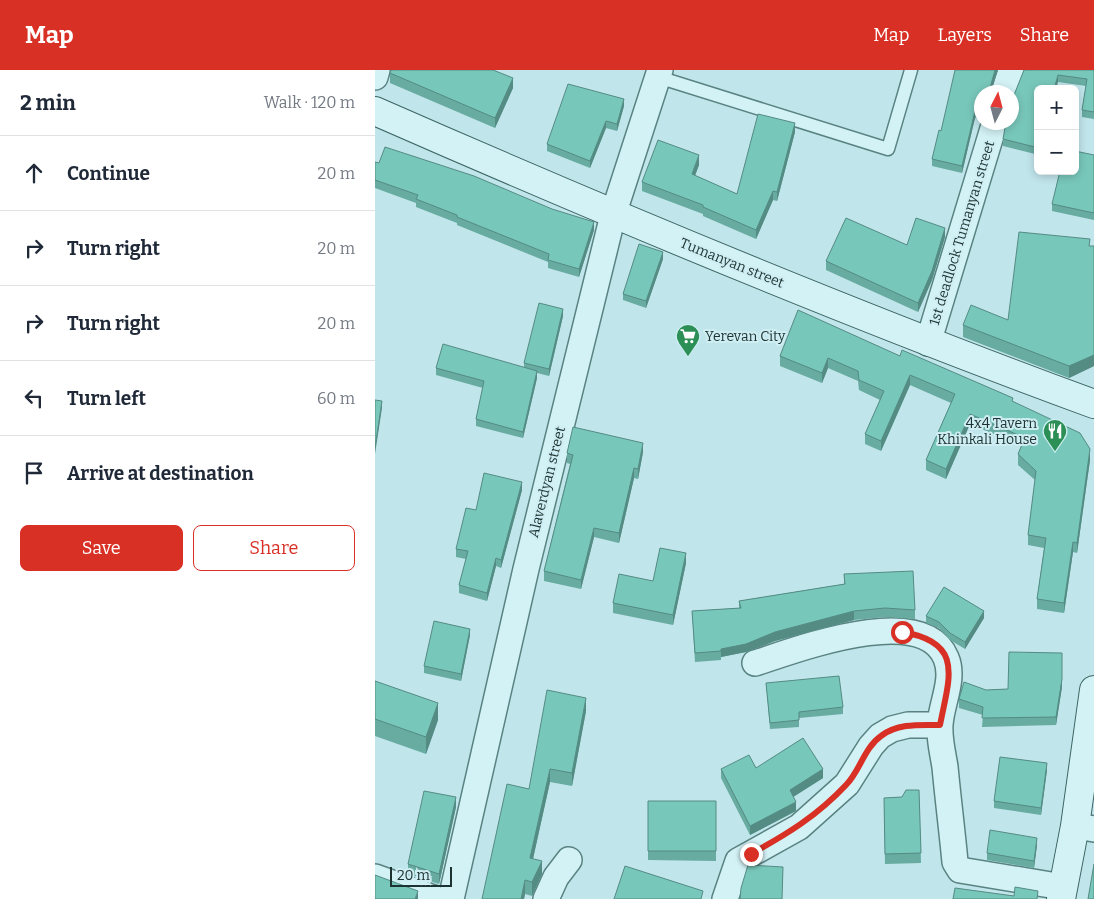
<!DOCTYPE html>
<meta charset="utf-8">
<style>
body{margin:0;font-family:Bitter,serif;background:#f6f6f7;color:#1f2937}
.controls{position:absolute;right:15px;top:15px;display:grid;overflow:hidden;border-radius:8px;box-shadow:0 2px 8px #0003}
.controls button{width:45px;height:45px;display:grid;place-items:center;padding:0;border:0;border-bottom:1px solid #e0e1e3;background:#fff;color:#1f2937;font:25px sans-serif}
.compass{position:absolute;left:599px;top:15px;width:45px;height:45px;border-radius:50%;background:#fff;box-shadow:0 2px 8px #0003;rotate:6deg}
.scale{position:absolute;left:15px;bottom:12px;width:62px;box-sizing:border-box;padding-left:5px;border:2px solid #1d3331;border-top:0;font-size:14px;line-height:18px;white-space:nowrap;color:#1d3331;-webkit-text-stroke:4px #cfeef3;paint-order:stroke}
.stop{position:absolute;width:15px;height:15px;margin:-11px;border:4px solid #d93025;border-radius:50%;background:#fff}
.stop.end{background:#d93025;border-color:#fff;box-shadow:0 1px 5px #0008}
.list{margin:0;padding:0;list-style:none}
h2{display:flex;justify-content:space-between;align-items:center;height:65px;margin:0;padding:0 20px;font-size:21px}
h2 small{font-size:16px;font-weight:400;color:#747a83}
.list li{display:grid;grid-template-columns:32px 1fr auto;gap:15px;align-items:center;box-sizing:border-box;height:75px;padding:0 20px;border-top:1px solid #e0e1e3}
.list b{display:block;font-size:19px;white-space:nowrap}
.list em{font-size:16px;font-style:normal;color:#747a83}
.actions{display:flex;gap:10px;padding:15px 20px}
.actions a{flex:1;padding:11px 0;border:1px solid #d93025;border-radius:8px;text-align:center;font-size:18px;color:#d93025}
.actions .main{background:#d93025;color:#fff}
.icon{flex:none;width:28px;height:28px;fill:none;stroke:currentColor;stroke-width:2;stroke-linecap:round;stroke-linejoin:round}
.map{position:relative;flex:none;width:719px;height:829px;overflow:hidden}
header{display:flex;align-items:center;gap:30px;box-sizing:border-box;height:70px;padding:0 25px;background:#d93025;color:#fff}
header strong{font-size:24px}
nav{display:flex;gap:28px;margin-inline-start:auto;font-size:18px}
main{display:flex}
aside{flex:1;background:#fff}
.map>svg:first-child{display:block}
.lines{fill:none;stroke-linecap:round;stroke-linejoin:round}
.service-casing{stroke:#598381;stroke-width:15}
.minor-casing{stroke:#598381;stroke-width:28}
.secondary-casing{stroke:#3c6562;stroke-width:30}
.service{stroke:#d3f2f6;stroke-width:12}
.minor{stroke:#d3f2f6;stroke-width:25}
.secondary{stroke:#d3f2f6;stroke-width:28}
.wall{fill:#67aba1}
.shaded-wall{fill:#548b83}
.building{fill:#78c7bb;stroke:#548b83}
.route{stroke:#d93025;stroke-width:6}
.labels{text-anchor:middle;dominant-baseline:central;stroke-width:4;stroke-linejoin:round;paint-order:stroke}
.street-label{font-size:14px;fill:#1d3331;stroke:#cfeef3}
.poi-label{font-size:14px;fill:#1d3331;stroke:#cfeef3;text-anchor:start}
</style>
<header>
<strong>Map</strong>
<nav><a>Map</a><a>Layers</a><a>Share</a></nav>
</header>
<main>
<aside>
<h2>2 min<small>Walk · 120 m</small></h2>
<ul class="list">
<li><svg class="icon" aria-label="ahead" viewBox="0 0 24 24"><path d="M12 20V5M6 11l6-6 6 6"/></svg><div><b>Continue</b></div><em>20 m</em></li>
<li><svg class="icon" aria-label="right" viewBox="0 0 24 24"><path d="M7 20v-9h11M14 6l5 5-5 5"/></svg><div><b>Turn right</b></div><em>20 m</em></li>
<li><svg class="icon" aria-label="right" viewBox="0 0 24 24"><path d="M7 20v-9h11M14 6l5 5-5 5"/></svg><div><b>Turn right</b></div><em>20 m</em></li>
<li><svg class="icon" aria-label="left" viewBox="0 0 24 24"><path d="M17 20v-9H6M10 6l-5 5 5 5"/></svg><div><b>Turn left</b></div><em>60 m</em></li>
<li><svg class="icon" aria-label="arrive" viewBox="0 0 24 24"><path d="M6 21V4h12l-3 4 3 4H6"/></svg><div><b>Arrive at destination</b></div></li>
</ul>
<div class="actions"><a class="main">Save</a><a>Share</a></div>
</aside>
<div class="map">
<svg width="719" height="829" viewBox="0 0 719 829">
<rect width="100%" height="100%" fill="#c0e5eb"/>
<g class="lines">
<g class="service-casing">
<path id="service" d="M283,7L513,79L536,0"/>
</g>
<g class="minor-casing">
<path id="minor" d="M0,7L2,0
M629,22L636,0
M553,273L620,52
M380,593C421,580 548,531 571,588C580,609 566,634 565,655C564,669 568,684 570,697C573,729 577,760 580,792L585,800L688,817
M700,756L719,759
M0,807L61,829
M76,829L151,499L238,145L285,0
M171,829L181,807L194,790
M350,829L363,791L424,757L472,714L496,676L505,666L517,659L533,655H565"/>
</g>
<g class="secondary-casing">
<path id="secondary" d="M0,41C237,145 476,245 719,334
M686,829L700,756L719,620"/>
</g>
<use href="#service" class="service"/>
<use href="#minor" class="minor"/>
<use href="#secondary" class="secondary"/>
</g>
<path class="wall" d="M623,0L606,49L600,48L587,103L557,96V89L566,61Z
M649,0H719V49L707,47V40L711,16L683,12L663,19V74L660,84L628,76V69L639,25Z
M15,3L138,18L120,58L15,13Z
M249,36L242,61L231,58L215,98L172,81V74Z
M420,62L402,131L398,130L381,169L328,146V144L267,121V112L324,95L320,106L362,124Z
M719,85V150L677,141V134Z
M0,92L219,160L204,207L173,198V192L82,155V153L41,137V133L0,118Z
M570,167L557,210L543,242L451,200V191Z
M715,176H719V296L694,308L588,267V255L633,250Z
M288,189L271,238L248,230V224Z
M188,246L174,306L162,303V308L148,368L101,356V349L108,318L61,305V298H149V293Z
M405,286H525L638,332L715,390L702,483L698,482L689,543L662,539V529L669,478L653,475V465L660,410L643,395V384L646,376L595,354L571,409L551,400V390L576,333L535,315L506,381L490,374V364L505,330L484,320L483,311L453,298L447,313L405,296Z
M268,382L263,409L259,408L244,473L219,467L206,519L169,511V501L195,394L192,393V383Z
M147,420L126,498L121,496L112,531L84,523V515L91,489L81,487V479L101,440Z
M311,493L298,555L238,543V533Z
M469,504L540,540V549L510,547L479,550L400,571L371,582L346,587V590L320,592L317,541L364,538V531L469,514Z
M551,546L609,548L590,579L575,570L564,558L551,553Z
M95,565L86,611L49,603V596Z
M687,583V617L681,655L607,657L608,645L584,638V629L611,620L633,619Z
M0,611L63,650L51,684L0,666Z
M391,613L468,637V644L424,648V657L395,659Z
M211,641L197,716L175,712L158,789L167,804L157,826L150,824L149,829L154,719Z
M381,698L448,708L418,727L421,741L419,742L375,765L346,708V699Z
M672,700L666,745L619,738V731Z
M544,720L546,793L510,794L509,728L527,727Z
M273,731H341V791L273,790Z
M81,737L64,814L33,804V794Z
M662,775L659,798L612,790V783Z"/>
<path class="shaded-wall" d="M620,0H623L616,22L615,18Z
M683,5V12L681,19H679Z
M138,8V18L120,58V48Z
M249,29V36L242,61V54Z
M600,41V48L587,103V96Z
M231,51V58L215,98V91Z
M420,53V62L402,131V122Z
M663,67V74L660,84V77Z
M324,85V95L317,113V104Z
M398,121V130L381,169V160Z
M219,152V160L204,207V199Z
M570,158V167L557,210L543,242V233Z
M288,182V189L271,238V231Z
M188,239V246L174,306V299Z
M719,285V296L694,308V296Z
M453,288V298L447,313V303Z
M162,301V308L148,368V362Z
M535,305V315L506,381V371Z
M7,331V338L0,384V377Z
M595,344V354L571,409V399Z
M268,373V382L263,409V399Z
M715,379V390L702,483V473Z
M259,398V408L244,473V463Z
M147,412V420L126,498V490Z
M219,458V467L206,519V510Z
M698,472V482L689,543V533Z
M311,483V493L298,555V545Z
M121,488V496L112,531V523Z
M479,541V550L400,571L371,582L346,587V579L400,562Z
M609,541V548L590,579V572Z
M95,559V565L86,611V604Z
M687,609V617L681,655V647Z
M211,628V641L197,716V703Z
M63,633V650L51,684V667Z
M672,693V700L666,745V738Z
M175,699V712L155,802V788Z
M448,699V708L415,729V720Z
M81,727V737L64,814V804Z
M421,732V741L419,742L375,765V756Z
M662,768V775L659,798V791Z
M167,791V804L157,826V812Z
M150,810V824L149,829H146Z
M43,821V829H40Z"/>
<path class="building" d="M16,0H118L138,8L120,48L15,3Z
M580,0H620L615,18L617,22H606V42L600,41L587,96L557,89L564,60L566,61Z
M649,0H719V42L707,40L712,9L683,5L679,19H663V67L660,77L628,69L631,52H636V27L639,25Z
M193,14L249,29L242,54L231,51L215,91L172,74Z
M383,44L420,53L402,122L398,121L381,160L328,137V135L267,112L283,70L324,85L317,104L362,124Z
M10,77L99,106L177,139L219,152L204,199L173,190L174,184L82,147V145L41,129L43,125L0,110V92L4,93Z
M700,81L719,85V143L677,134L685,101H700Z
M471,148L532,175L541,148L570,158L557,201L543,233L451,191Z
M644,162L715,169L714,176H719V285L694,296L588,255L596,235L633,250Z
M264,174L288,182L271,231L248,224Z
M164,233L188,239L174,299L149,293Z
M423,240L525,286L527,280L638,328L637,331L705,363L715,379L702,473L698,472L689,533L662,529L671,468L653,465L661,401L643,384L650,368L595,344L571,399L551,390L580,324L535,305L506,371L490,364L509,321L484,310L483,301L453,288L447,303L405,286Z
M68,274L162,301L148,362L101,349L109,311L61,298Z
M0,330L7,331L0,377Z
M198,357L268,373L263,399L259,398L244,463L219,458L206,510L169,501L198,385L192,383Z
M109,403L147,412L126,490L121,488L112,523L84,515L93,481L81,479L91,438L101,440Z
M285,478L311,483L298,545L238,533L244,504L278,511Z
M538,501L540,540L510,538L479,541L400,562L371,574L346,579V581L320,583L317,541L366,538L364,531L470,514L469,504Z
M569,517L609,541L590,572L575,563L564,552L551,546Z
M59,551L95,559L86,604L49,596Z
M634,582L687,583V609L681,647L607,648L608,637L584,629L589,612L611,620L633,619Z
M464,606L468,637L424,642V650L395,653L391,613Z
M0,611L63,633L51,667L0,649Z
M172,620L211,628L197,703L175,699L155,788L167,791L157,812L150,810L146,829H107L132,714L154,719Z
M428,668L448,699L415,720L421,732L419,733L375,756L346,699L374,685L381,698Z
M625,687L672,693L666,738L619,731Z
M531,720H544L546,783L510,784L509,728L527,727Z
M49,721L81,727L64,804L33,794Z
M273,731H341V781H273Z
M615,760L662,768L659,791L612,783Z
M719,794V829H713Z
M373,795L408,797L407,829H365L366,818Z
M250,796L328,821L326,829H239Z
M0,805L43,821L40,829H0Z
M640,817L663,821L662,829H578L580,818L639,826Z"/>
<g class="lines">
<path class="route" d="M376,784C412,764 442,746 471,715C485,701 489,678 506,666C523,653 545,655 565,655C574,608 590,572 527,562"/>
</g>
<defs>
<g id="supermarket-pin" transform="scale(1.25)"><path d="M0 17L-7.5 6A9.5 9.5 0 1 1 7.5 6Z" fill="#2c8f56" stroke="#cfeef3"/><path d="M-6-5.5h2.5l.6 2H6L4.5 2H-2.5L-4.4-4H-6ZM-1.5 3.2a1.3 1.3 0 1 0 .1 0ZM3 3.2a1.3 1.3 0 1 0 .1 0Z" fill="#fff"/></g>
<g id="restaurant-pin" transform="scale(1.25)"><path d="M0 17L-7.5 6A9.5 9.5 0 1 1 7.5 6Z" fill="#2c8f56" stroke="#cfeef3"/><path d="M-5-6h1v4h1v-4h1v4h1v-4h1v5L-1.5 .5V6h-2V.5L-5-1ZM5-6V6H3V1.5H1.5Q1.5-4 5-6Z" fill="#fff"/></g>
</defs>
<g fill-rule="evenodd">
<use href="#supermarket-pin" x="313" y="266"/>
<use href="#restaurant-pin" x="680" y="361"/>
</g>
<g class="labels">
<g class="street-label">
<text transform="translate(587 163) rotate(-73)">1st deadlock Tumanyan street</text>
<text transform="translate(357 193) rotate(22)">Tumanyan street</text>
<text transform="translate(172 412) rotate(-76)">Alaverdyan street</text>
</g>
<g class="poi-label">
<text x="330" y="266">Yerevan City</text>
<text x="662" y="353" text-anchor="end">4x4 Tavern<tspan x="662" dy="16">Khinkali House</tspan></text>
</g>
</g>
</svg>
<div class="controls">
<button>+</button>
<button>−</button>
</div>
<svg class="compass" viewBox="-18 -18 36 36"><path d="M0-13l5 13h-10z" fill="#e53935"/><path d="M0 13l5-13h-10z" fill="#747a83"/></svg>
<div class="scale">20 m</div>
<div class="stop" style="left:527px;top:562px"></div>
<div class="stop end" style="left:376px;top:784px"></div>
</div>
</main>
